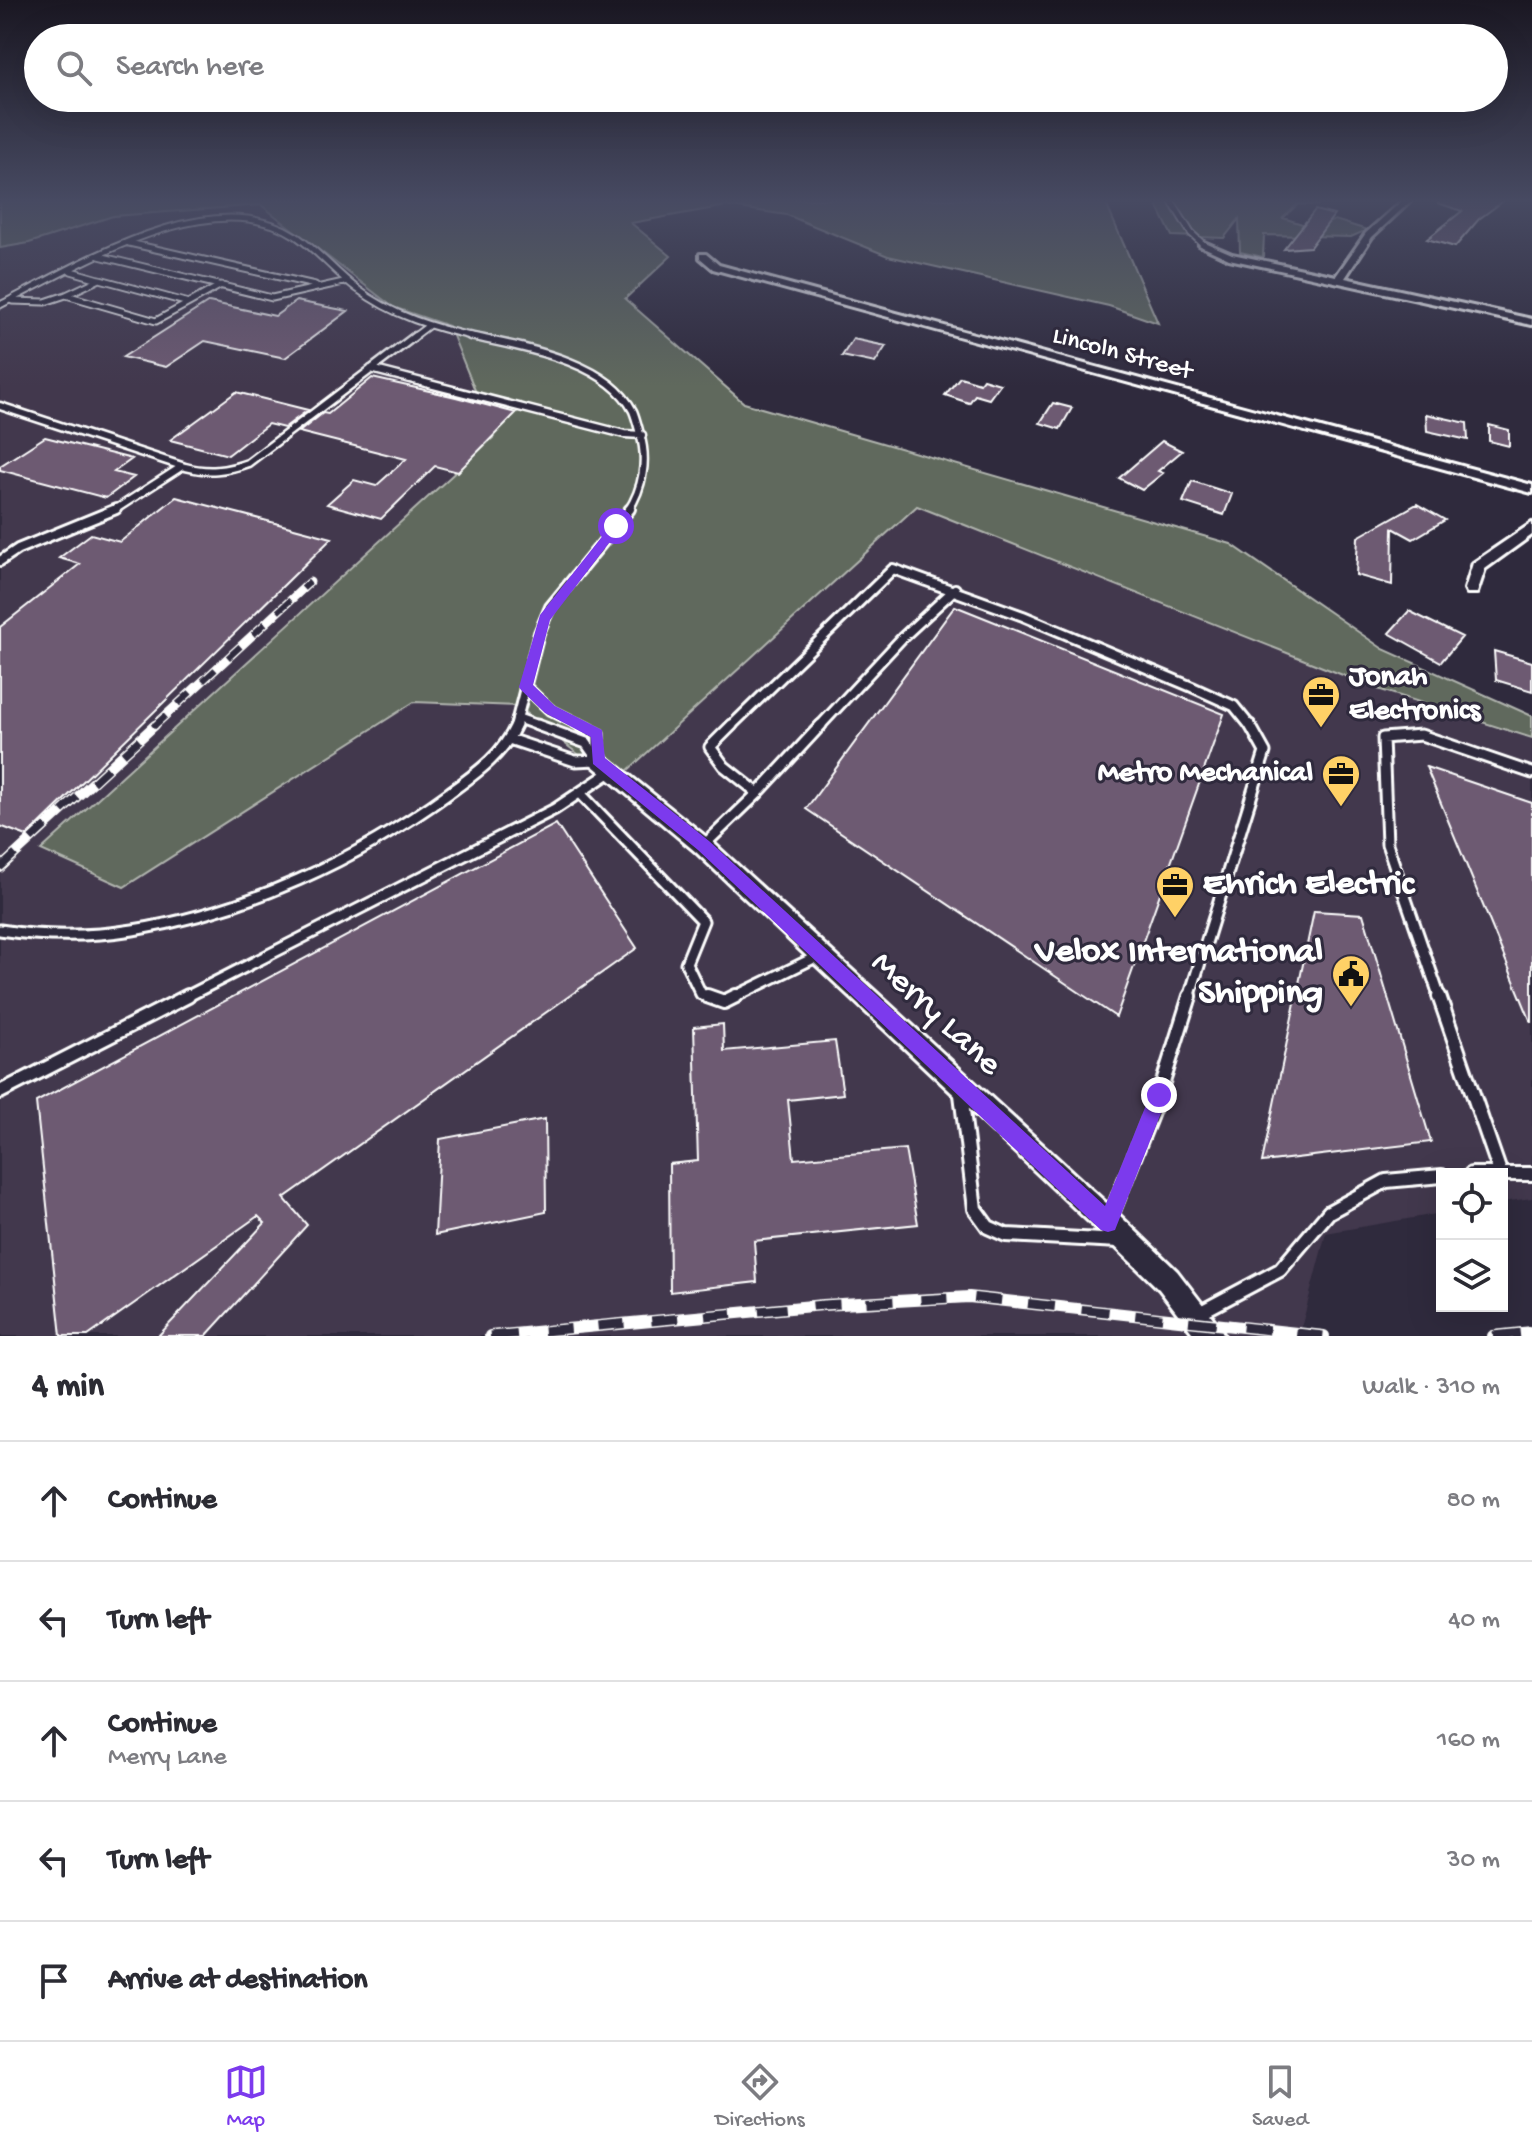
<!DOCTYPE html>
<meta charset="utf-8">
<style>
body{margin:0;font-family:"Gochi Hand",sans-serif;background:#f7f7f7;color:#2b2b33}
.controls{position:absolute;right:24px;bottom:24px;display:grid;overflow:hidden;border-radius:0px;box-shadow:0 8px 32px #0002}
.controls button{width:72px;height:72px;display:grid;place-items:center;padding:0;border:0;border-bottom:2px solid #e1e1e2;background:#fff;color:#2b2b33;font:40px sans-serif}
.stop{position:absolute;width:24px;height:24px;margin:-18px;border:6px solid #7c3aed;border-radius:50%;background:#fff}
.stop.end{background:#7c3aed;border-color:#fff;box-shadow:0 2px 8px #0008}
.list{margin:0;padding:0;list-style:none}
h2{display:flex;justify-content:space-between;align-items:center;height:104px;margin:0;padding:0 32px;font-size:34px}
h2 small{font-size:26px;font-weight:400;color:#7c7c81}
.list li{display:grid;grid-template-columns:52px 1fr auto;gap:24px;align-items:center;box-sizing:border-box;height:120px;padding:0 32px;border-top:2px solid #e1e1e2}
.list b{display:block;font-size:30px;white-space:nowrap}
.list p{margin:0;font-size:26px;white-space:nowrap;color:#7c7c81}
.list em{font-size:26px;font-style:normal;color:#7c7c81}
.icon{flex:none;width:44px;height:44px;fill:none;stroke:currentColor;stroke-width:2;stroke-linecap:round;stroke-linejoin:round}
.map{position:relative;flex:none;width:1532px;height:1336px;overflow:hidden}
.search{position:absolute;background:#fff;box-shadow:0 8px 32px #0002;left:24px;right:24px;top:24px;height:88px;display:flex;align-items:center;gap:20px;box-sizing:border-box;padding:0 28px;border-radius:44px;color:#7c7c81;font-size:30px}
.sheet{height:704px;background:#fff}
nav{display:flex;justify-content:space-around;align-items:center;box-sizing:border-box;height:112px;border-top:2px solid #e1e1e2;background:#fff;font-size:22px;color:#7c7c81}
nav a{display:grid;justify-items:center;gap:4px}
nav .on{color:#7c3aed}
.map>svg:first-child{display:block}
.built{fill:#42384d}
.green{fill:#60695d;stroke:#b0b4ae;stroke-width:2}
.building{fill:#6d5a72;stroke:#fff;stroke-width:2}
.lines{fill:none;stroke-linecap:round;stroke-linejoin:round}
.lane-far4-casing{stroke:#fff;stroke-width:9}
.lane-far3-casing{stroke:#fff;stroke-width:11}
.lane-far2-casing{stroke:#fff;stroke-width:14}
.lane-far1-casing{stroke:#fff;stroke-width:15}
.lane-casing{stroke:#fff;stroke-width:18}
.street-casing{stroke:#fff;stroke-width:6}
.lane-far4{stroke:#2f2a3d;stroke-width:5}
.lane-far3{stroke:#2f2a3d;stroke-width:6}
.lane-far2{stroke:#2f2a3d;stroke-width:8}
.lane-far1{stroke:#2f2a3d;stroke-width:9}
.lane{stroke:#2f2a3d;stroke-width:12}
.street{fill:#2f2a3d;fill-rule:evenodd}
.rail-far2-casing{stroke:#fff;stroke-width:9}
.rail-far1-casing{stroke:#fff;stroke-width:10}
.rail-casing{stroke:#fff;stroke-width:12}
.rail-far2{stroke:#2f2a3d;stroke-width:6;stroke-dasharray:17;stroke-linecap:butt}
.rail-far1{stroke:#2f2a3d;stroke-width:7;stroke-dasharray:21;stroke-linecap:butt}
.rail{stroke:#2f2a3d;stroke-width:9;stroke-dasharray:27;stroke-linecap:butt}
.route{fill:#7c3aed}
.labels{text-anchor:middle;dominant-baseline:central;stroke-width:6;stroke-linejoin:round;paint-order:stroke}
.far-street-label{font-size:26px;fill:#fff;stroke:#2f2a3d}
.poi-label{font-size:30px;font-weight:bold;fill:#fff;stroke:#2f2a3d;text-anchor:start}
.near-poi-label{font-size:36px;font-weight:bold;fill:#fff;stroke:#2f2a3d;text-anchor:start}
.near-street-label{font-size:36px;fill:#fff;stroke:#2f2a3d}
</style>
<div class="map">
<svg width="1532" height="1336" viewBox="0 0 1532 1336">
<rect width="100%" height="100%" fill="#2f2a3d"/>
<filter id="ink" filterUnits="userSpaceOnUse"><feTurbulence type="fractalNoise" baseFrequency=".0125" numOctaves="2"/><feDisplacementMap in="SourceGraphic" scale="16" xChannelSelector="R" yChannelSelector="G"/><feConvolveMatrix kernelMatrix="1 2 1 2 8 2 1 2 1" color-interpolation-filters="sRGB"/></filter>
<g filter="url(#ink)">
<path class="built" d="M260,205L393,307L449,326L494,437L42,850L124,886L414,702L518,706L615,783L917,506L1378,689L1532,738V1198L1502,1202V1174H1442V1213L1326,1233L1299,1336H0V248L29,243L113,216Z"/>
<path class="green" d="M0,199H1104L1158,323L1109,306L888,256L787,215L726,206L631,223L671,256L625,299L744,403L1231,544L1383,649L1532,716V738L1378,689L917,506L614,783L518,706L414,702L124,887L41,850L494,437L449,326L393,307L261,205L113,216L29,243L0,248Z
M1154,199H1324L1317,205L1298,204L1283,218L1315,228L1335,220L1367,230L1351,237L1264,235L1263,257L1240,252L1239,219L1224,238L1172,236Z"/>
<path class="building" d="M1439,199H1506L1479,219L1455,247L1427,239L1462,211L1438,203Z
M1315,210L1334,215L1310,247L1284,249Z
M296,301L348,311L285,358L205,341L166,367L123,357L209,302L275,316Z
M853,339L886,346L875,363L842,356Z
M960,377L980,383L983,379L1000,384L989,399L975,395L969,403L945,395Z
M372,378L456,397L516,413L458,472L435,466L381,519L327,504L354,480L376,486L406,459L299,432L323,413L328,414Z
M236,392L308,410L284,428L268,424L228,455L170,440Z
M1053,403L1072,408L1060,429L1040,423Z
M1426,414L1467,423L1468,440L1427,431Z
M1489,425L1509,430V446L1489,441Z
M45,437L132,459L114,472L134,477L106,498L0,470V466Z
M1162,441L1182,451L1158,471L1163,473L1142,490L1119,478Z
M1192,481L1232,494L1224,515L1183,502Z
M176,497L332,538L27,836L0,826V627L80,564L59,558L91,534L120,542Z
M1417,504L1445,520L1413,539L1393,528L1392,585L1356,575L1358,537Z
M955,606L1224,714L1116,1017L806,809Z
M1409,611L1462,637L1441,662L1389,633Z
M1494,651L1532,662V691L1496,680Z
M1426,767L1532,803V1022H1531Z
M556,824L637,948L284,1198L307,1225L206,1336H158L265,1223L258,1216L88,1336H61L36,1102Z
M1314,911L1363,914L1431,1142L1262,1162Z
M723,1024L724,1051L835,1041L843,1094L788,1100L794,1159L905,1149L918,1224L754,1241L757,1282L670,1292L669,1164L698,1161L694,1027Z
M545,1119L546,1212L435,1235L440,1139Z"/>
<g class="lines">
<g class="lane-far4-casing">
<path id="lane-far4" d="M1170,199L1191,233L1204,245
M129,243L315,285
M99,256L272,298L348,281
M71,271L99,279
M100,279L189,303L156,321L66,295Z
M12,301L45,302L66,295
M189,303L221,285
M0,305C77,266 211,181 296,236C318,251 335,272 356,288C392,316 435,328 479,338
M412,338L428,326"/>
</g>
<g class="lane-far3-casing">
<path id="lane-far3" d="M470,336C520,347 607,360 633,411C636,418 638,427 640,434C648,460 643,488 628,511
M371,369L624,434L642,435
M0,406L185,467C208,473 226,471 248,463L415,336
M113,511L181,467"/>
</g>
<g class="lane-far2-casing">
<path id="lane-far2" d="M0,561L18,549L116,509
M526,687L550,710L584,727
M517,718L542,727
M515,727L539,633L550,607L630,509
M730,727L893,569L1023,616L1192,687L1234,706L1251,727
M819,727L902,638L955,589"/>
</g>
<g class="lane-far1-casing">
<path id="lane-far1" d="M537,725L586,743L598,760
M580,725L598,734V760
M509,739L575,761L597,760
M580,793L703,921L686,963L701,994L712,998
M758,793L821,725
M703,846L758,793L724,766L710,747L732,725
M0,930C44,937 89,937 133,930C245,912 357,860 449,793C475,774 502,756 516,725
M184,998L555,809L612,771
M732,998L818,956
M1189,998L1265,752L1250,725
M1440,998L1387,844L1383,738L1421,735L1532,773"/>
</g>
<g class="lane-casing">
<path id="lane" d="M707,996L724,1002L736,996
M1439,996L1500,1172
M0,1092L188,996
M961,1094L975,1209L988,1227L1006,1235L1119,1241
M1471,1174H1532
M1110,1218L1159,1095L1190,996
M1199,1313L1280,1270L1329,1212L1386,1181L1442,1176"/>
</g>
<g class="street-casing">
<path id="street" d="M1404,199H1413L1372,237L1345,278L1532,319V325L1229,259L1199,245L1204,242L1232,254L1336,276L1366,233Z
M700,254H706L719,265L1532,485V493L713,269L700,258Z
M1532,523V535L1485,569L1477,593H1467L1465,589L1473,563Z
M598,753L604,755L710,840L1117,1213L1177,1271L1220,1327L1224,1336H1195L1159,1289L1099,1231L696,852L592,765L589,760L592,755Z"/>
</g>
<use href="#lane-far4" class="lane-far4"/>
<use href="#lane-far3" class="lane-far3"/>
<use href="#lane-far2" class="lane-far2"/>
<use href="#lane-far1" class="lane-far1"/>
<use href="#lane" class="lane"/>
<use href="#street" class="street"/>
<g class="rail-far2-casing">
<path id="rail-far2" d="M153,727L310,582"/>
</g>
<g class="rail-far1-casing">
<path id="rail-far1" d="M0,868L155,725"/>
</g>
<g class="rail-casing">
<path id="rail" d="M490,1336L823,1305L969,1297L1324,1336
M1493,1336L1532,1332"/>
</g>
<use href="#rail-far2" class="rail-far2"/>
<use href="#rail-far1" class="rail-far1"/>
<use href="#rail" class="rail"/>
</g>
</g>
<linearGradient id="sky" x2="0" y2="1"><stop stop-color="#1a1722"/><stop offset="0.52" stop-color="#474a62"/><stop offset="1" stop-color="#474a62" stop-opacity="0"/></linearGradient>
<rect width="1532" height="386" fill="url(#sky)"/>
<path class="route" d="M612,524L622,526L550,620L533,685L555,706L602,730L605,758L709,841L1105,1206L1153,1088L1159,1085L1166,1088L1168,1095L1115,1230L1108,1232L1101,1230L698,850L593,764L591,737L545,713L521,690L519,687L540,615Z"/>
<defs>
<g id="office-pin" transform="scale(2)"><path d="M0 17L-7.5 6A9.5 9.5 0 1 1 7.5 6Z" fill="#ffd166" stroke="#2f2a3d"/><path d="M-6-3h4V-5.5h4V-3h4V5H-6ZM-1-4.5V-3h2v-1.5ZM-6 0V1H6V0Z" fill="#111"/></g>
<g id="civic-pin" transform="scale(2)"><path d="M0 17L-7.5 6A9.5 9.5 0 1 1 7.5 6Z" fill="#ffd166" stroke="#2f2a3d"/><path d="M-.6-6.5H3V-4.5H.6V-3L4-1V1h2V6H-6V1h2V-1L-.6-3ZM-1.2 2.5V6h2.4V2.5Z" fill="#111"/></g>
</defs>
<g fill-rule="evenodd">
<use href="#office-pin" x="1321" y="695"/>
<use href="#office-pin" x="1341" y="774"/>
<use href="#office-pin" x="1175" y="885"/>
<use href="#civic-pin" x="1351" y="974"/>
</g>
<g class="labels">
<g class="far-street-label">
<text transform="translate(1122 355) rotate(15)">Lincoln Street</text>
</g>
<g class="poi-label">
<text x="1349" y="678">Jonah<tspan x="1349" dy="34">Electronics</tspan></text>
<text x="1313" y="774" text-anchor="end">Metro Mechanical</text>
</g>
<g class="near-poi-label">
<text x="1203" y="885">Ehrich Electric</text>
<text x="1323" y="953" text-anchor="end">Velox International<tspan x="1323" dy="41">Shipping</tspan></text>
</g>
<g class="near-street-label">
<text transform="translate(935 1015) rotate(43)">Merry Lane</text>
</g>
</g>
</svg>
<div class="controls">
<button><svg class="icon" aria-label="locate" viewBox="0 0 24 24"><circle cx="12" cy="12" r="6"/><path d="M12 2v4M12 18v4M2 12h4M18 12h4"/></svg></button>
<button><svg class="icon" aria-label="layers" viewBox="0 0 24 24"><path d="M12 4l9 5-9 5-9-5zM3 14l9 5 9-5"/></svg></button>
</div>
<div class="stop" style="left:616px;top:526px"></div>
<div class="stop end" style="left:1159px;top:1095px"></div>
<div class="search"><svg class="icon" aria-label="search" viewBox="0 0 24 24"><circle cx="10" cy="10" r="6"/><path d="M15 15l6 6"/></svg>Search here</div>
</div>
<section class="sheet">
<h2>4 min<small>Walk · 310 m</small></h2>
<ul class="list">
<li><svg class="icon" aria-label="ahead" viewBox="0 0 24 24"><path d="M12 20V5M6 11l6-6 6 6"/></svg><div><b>Continue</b></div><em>80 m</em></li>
<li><svg class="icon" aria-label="left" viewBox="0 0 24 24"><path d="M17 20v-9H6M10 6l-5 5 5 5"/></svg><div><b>Turn left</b></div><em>40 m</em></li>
<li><svg class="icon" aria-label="ahead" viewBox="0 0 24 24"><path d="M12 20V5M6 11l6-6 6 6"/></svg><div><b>Continue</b><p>Merry Lane</p></div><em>160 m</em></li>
<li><svg class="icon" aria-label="left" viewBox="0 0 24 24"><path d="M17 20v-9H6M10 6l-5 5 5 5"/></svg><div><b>Turn left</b></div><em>30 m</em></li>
<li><svg class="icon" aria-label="arrive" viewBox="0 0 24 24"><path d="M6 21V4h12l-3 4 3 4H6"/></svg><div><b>Arrive at destination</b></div></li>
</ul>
</section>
<nav>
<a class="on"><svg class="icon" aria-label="map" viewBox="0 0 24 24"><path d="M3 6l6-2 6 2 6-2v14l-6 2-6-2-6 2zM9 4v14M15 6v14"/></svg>Map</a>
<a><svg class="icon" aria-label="directions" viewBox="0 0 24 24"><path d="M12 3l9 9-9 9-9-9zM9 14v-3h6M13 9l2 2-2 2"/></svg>Directions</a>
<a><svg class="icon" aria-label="saved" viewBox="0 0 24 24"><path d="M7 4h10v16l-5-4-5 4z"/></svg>Saved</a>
</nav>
